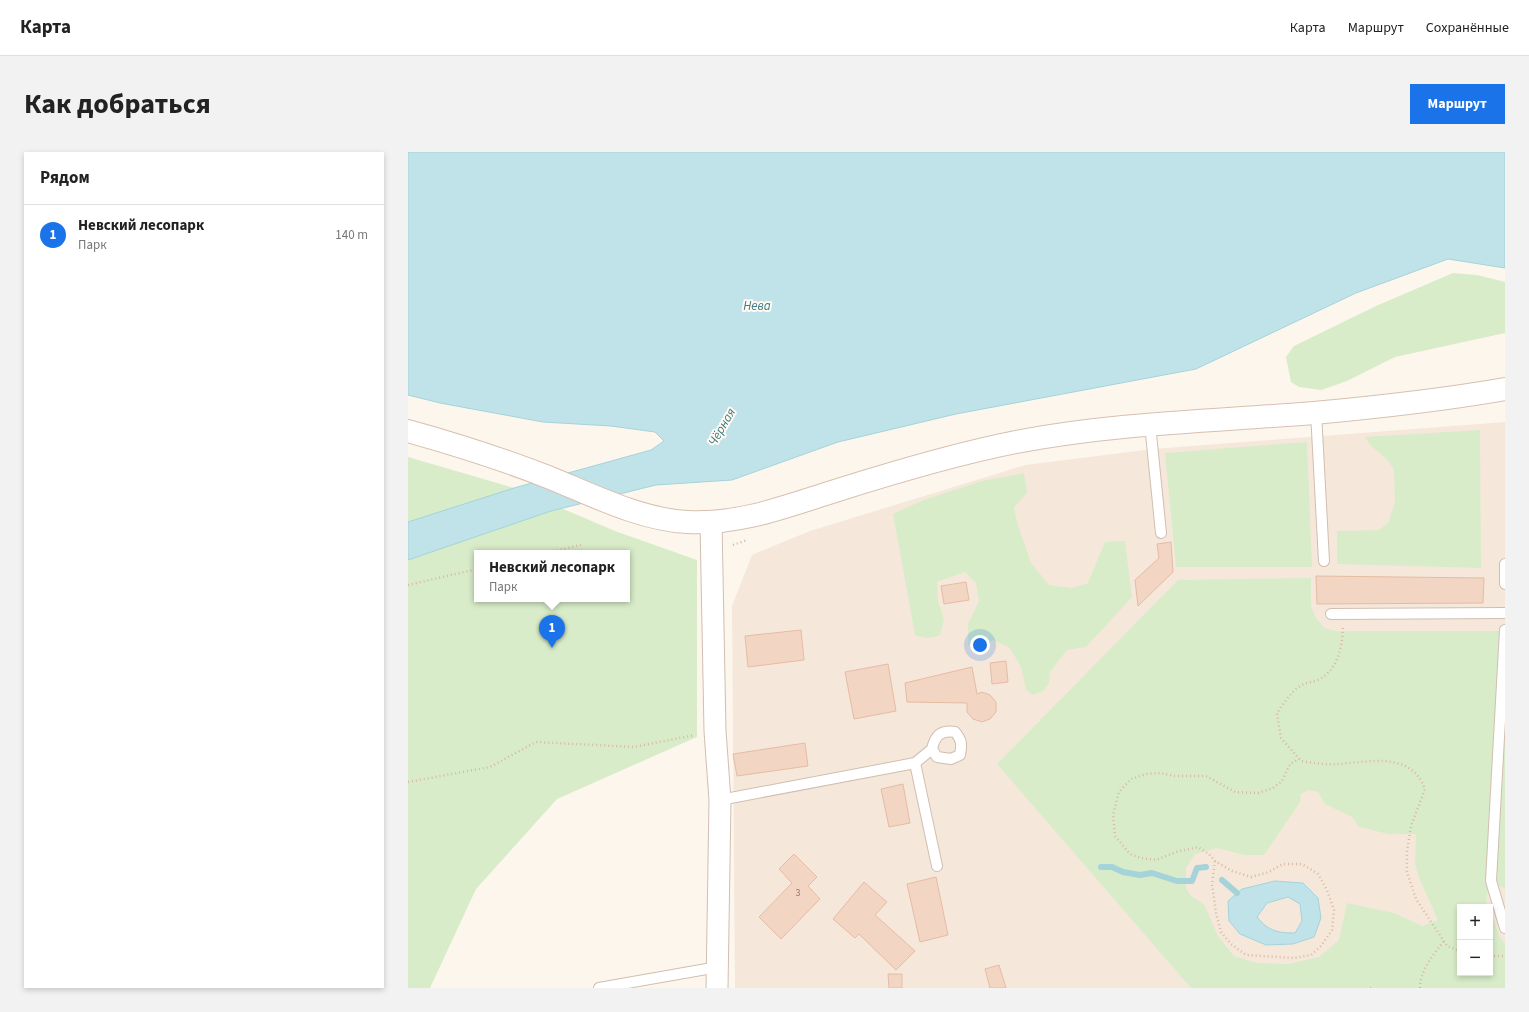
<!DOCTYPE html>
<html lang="ru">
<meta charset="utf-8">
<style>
body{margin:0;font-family:"Source Sans 3",sans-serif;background:#f2f2f2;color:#222}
.controls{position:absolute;right:12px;bottom:12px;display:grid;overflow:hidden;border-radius:0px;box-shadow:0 2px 6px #0003}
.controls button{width:36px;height:36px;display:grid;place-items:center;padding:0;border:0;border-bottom:1px solid #e0e0e0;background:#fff;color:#222;font:20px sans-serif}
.you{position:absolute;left:572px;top:493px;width:14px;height:14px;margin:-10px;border:3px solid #fff;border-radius:50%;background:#1a73e8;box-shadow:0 0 0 6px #1a73e833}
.badge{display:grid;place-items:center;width:26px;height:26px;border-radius:50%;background:#1a73e8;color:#fff;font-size:13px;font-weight:700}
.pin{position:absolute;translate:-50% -33px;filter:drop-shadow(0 1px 2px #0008)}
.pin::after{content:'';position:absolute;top:21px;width:14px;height:12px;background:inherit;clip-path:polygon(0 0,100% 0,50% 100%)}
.popup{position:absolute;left:66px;top:398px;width:156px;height:52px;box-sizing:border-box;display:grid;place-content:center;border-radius:0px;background:#fff;filter:drop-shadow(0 1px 3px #0005);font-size:13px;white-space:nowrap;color:#767676}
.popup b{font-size:15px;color:#222}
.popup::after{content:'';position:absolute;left:50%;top:100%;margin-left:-8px;border:8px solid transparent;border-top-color:#fff}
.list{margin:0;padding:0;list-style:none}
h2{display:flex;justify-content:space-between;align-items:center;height:52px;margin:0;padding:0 16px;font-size:17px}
h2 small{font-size:13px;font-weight:400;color:#767676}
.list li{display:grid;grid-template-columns:26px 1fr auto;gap:12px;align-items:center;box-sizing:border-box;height:60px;padding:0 16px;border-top:1px solid #e0e0e0}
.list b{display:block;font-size:15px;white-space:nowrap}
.list p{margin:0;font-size:13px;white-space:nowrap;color:#767676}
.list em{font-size:13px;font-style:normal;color:#767676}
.map{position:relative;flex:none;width:1097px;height:836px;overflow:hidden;border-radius:0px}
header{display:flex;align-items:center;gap:24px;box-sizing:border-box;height:56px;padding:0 20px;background:#fff;border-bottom:1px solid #e0e0e0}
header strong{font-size:19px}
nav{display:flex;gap:22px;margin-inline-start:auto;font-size:14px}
.intro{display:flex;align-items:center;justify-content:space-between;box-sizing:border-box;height:96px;padding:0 24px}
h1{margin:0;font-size:28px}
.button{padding:10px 18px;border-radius:0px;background:#1a73e8;color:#fff;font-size:14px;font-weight:700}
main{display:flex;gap:24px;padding:0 24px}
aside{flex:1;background:#fff;border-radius:0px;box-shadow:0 2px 6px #0003}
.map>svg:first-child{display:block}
.residential{fill:#f5e8da;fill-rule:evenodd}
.green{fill:#d8ecc9;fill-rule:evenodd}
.water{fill:#bfe3e8;stroke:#a5d3da;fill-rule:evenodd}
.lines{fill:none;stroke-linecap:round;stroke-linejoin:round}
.stream{stroke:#a5d3da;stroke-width:6}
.building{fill:#f3d5c3;stroke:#e6bba3}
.lane-casing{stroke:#d1beb0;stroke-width:12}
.street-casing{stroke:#d1beb0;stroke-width:23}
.secondary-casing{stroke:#d6c0b0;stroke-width:24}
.path{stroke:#d9b8a5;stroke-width:2.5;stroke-dasharray:1 3;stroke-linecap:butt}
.lane{stroke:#fff;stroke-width:10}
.street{stroke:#fff;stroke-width:21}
.secondary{stroke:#fff;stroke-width:22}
.labels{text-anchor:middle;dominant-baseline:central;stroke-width:4;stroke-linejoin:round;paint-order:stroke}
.number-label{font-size:10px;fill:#987a6a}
.water-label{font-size:13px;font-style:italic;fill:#437c86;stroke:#fffaf3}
</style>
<header>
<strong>Карта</strong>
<nav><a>Карта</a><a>Маршрут</a><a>Сохранённые</a></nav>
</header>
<div class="intro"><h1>Как добраться</h1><a class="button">Маршрут</a></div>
<main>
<aside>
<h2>Рядом<small></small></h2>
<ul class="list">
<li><span class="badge">1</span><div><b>Невский лесопарк</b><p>Парк</p></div><em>140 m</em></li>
</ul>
</aside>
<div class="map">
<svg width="1097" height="836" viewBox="0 0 1097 836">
<rect width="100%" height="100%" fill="#fdf6ec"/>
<path class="residential" d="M1097,270V836H327L324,454L344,403L402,379L617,313L745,297ZM1052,755H1082V821H1052Z"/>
<path class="green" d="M1045,121L1069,123L1097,130V181L987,205L939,229L913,238L891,235L883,230L878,205L886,194L968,154Z
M1072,278L1073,416L929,412V379L971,378L980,371L987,350L986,318L979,307L963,294L957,285Z
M899,290L904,415H768L757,301Z
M0,305L106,336L207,379L289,408V585L149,647L68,737L22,836H0ZM69,401H219V447H69Z
M616,321L619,341L606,355L609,370L623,411L641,433L664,436L680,431L697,390L717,389L724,445L678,495L659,498L642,520L641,531L635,539L624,543L618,538L613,515L602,496L585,488L578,495L569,496L560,493V472L571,449L568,431L557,420L529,430L530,449L536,467L532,483C523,487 516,487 507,483L485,362L513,349L574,329Z
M903,426V454L907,464L916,476L929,479H1097V736L1091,734L1080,736L1078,752L1080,755H1052V821H1082V760L1093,787L1097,791V836H783L589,612L770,428ZM901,638L910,640L917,652L944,665L951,675L980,682H1008L1007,712L1012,728L1030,768L1014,774L986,761L939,751L931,788L911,805L880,812L849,811L826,804L810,784L796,752L783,744L778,736V716L787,702L809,696L836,703H856L892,650L893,642Z"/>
<path class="water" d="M0,0H1097V116L1040,107L948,141L788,217L548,262L430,290L324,328L248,333L143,359L0,408V370L106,336L243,298L256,289L247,280L203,274L135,270L32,251L0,243Z
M867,729L895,731L910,746L913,766L906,785L885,792L858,793L832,782L821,769L820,749L834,737ZM880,745L892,752L894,769L887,781C870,781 860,779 849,765L859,751Z"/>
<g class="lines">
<path class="stream" d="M693,715H704L715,720L732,723L744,721L769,729H784L789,716L798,715
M814,728L829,741"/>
</g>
<path class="building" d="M763,390L765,420L730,454L727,428L751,406L749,392Z
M908,424L1076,426L1075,451L909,452Z
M558,430L561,448L536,452L533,434Z
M393,478L396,508L340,515L337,484Z
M598,509L600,530L584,532L582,511Z
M480,512L488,559L446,567L437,520Z
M564,515L569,542L574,540L582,543L588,550V560L582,567L574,570L565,567L559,560V551L499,550L497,531Z
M397,591L400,614L329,624L325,602Z
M495,632L502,671L481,675L473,637Z
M386,702L409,725L400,734L412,747L373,787L351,765L384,731L371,717Z
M528,725L540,783L512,790L499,732Z
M456,730L479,750L467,763L507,799L488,818L451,782L447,786L425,767Z
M591,813L598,836H582L577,817Z
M480,822H494V836H481Z"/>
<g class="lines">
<g class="lane-casing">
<path id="lane" d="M908,260L916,409
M742,272L753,381
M1097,412V432
M923,462L1097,461
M1097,478L1083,729L1097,776
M507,611L524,597C527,583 533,578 547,580C554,588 554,593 552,603L543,607L529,605L524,597
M312,648L507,611L529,714
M191,836L310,815"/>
</g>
<g class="street-casing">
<path id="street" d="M303,370L307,579L312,648L309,836"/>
</g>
<g class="secondary-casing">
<path id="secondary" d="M0,279C47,292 94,307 140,325C182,342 233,368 279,370C331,373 379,354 427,339C487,320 547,302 608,290C706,271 807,269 906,261C970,255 1034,248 1097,237"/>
</g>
<path class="path" d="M325,393L339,388
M137,401L173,393
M0,433L69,417
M935,476C934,495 930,517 912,527C906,530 899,530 894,533C883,539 876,551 869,561L873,586L893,609C906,611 918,613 930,612C962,610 1003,599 1017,637L1003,674L999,699V720L1008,747L1039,794L1052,799
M0,630L82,615L128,590L226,595L287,583
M807,709L804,732L808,761L813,780L823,792L838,803L886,806L903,803L913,794L924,778L926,758L919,738L910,722L894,712H875L861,720L843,725L824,719L807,709L801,702L790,695L768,700L748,708L733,706L722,702L707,684L705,663L711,640L723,627L738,622L752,621L766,624H798L827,640L850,641L865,636L874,629L882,612L891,607
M1082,804H1097
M962,836H963
M1012,836C1012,818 1026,802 1036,789"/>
<use href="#lane" class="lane"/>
<use href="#street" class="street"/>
<use href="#secondary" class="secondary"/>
</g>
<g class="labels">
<g class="number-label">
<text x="390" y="741">3</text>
</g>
<g class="water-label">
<text x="349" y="154">Нева</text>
<text transform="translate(314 275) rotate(-60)">Чёрная</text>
</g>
</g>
</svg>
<div class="controls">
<button>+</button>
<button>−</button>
</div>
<div class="you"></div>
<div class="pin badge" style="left:144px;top:496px">1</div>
<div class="popup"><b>Невский лесопарк</b>Парк</div>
</div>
</main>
